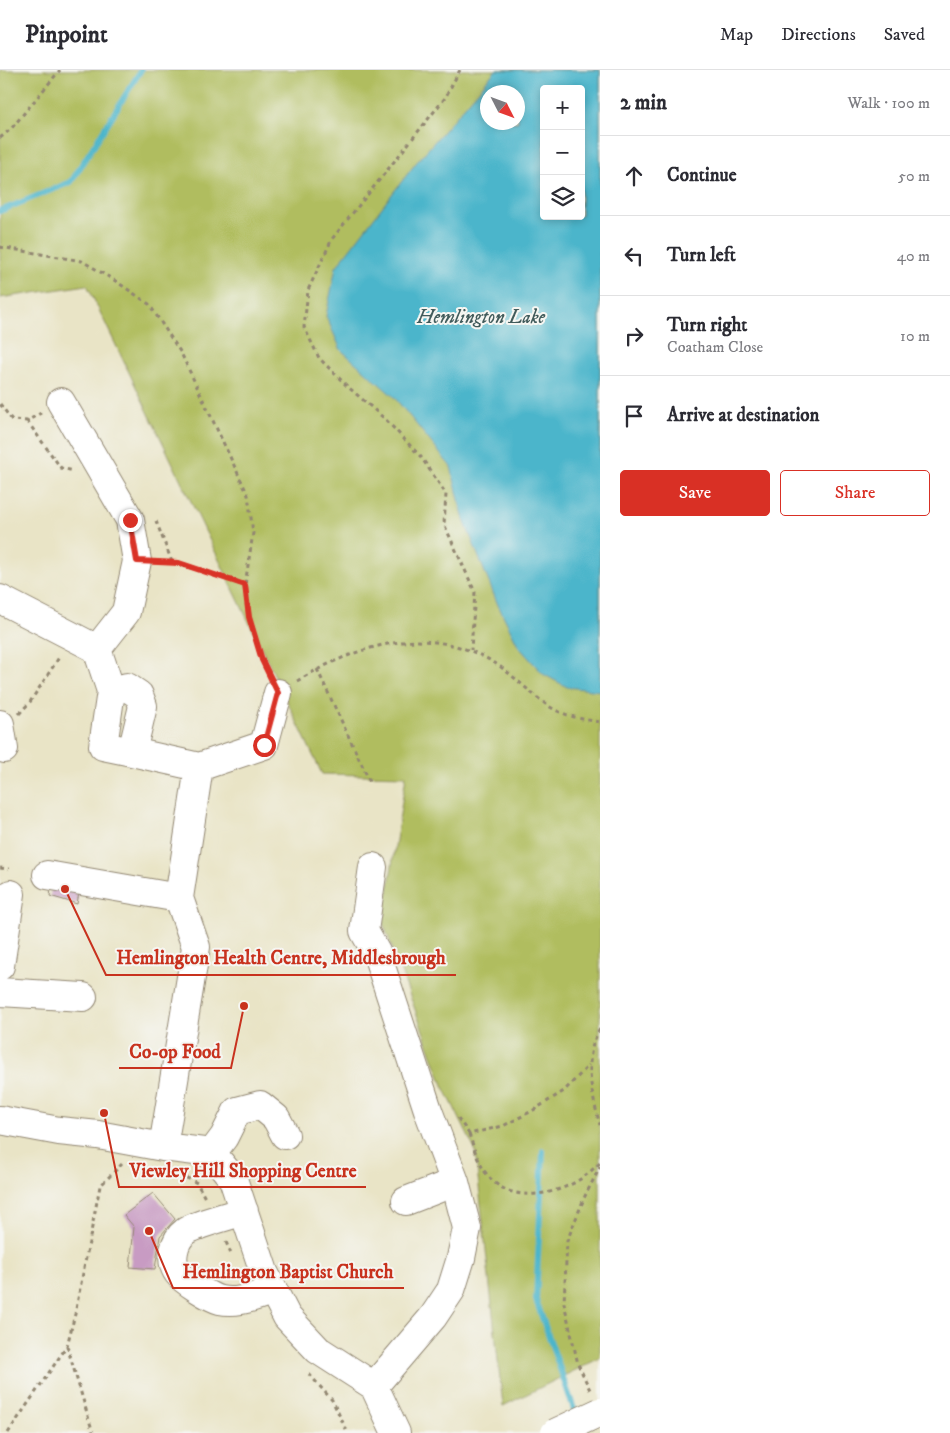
<!DOCTYPE html>
<meta charset="utf-8">
<style>
body{margin:0;font-family:"IM FELL DW Pica",serif;background:#f7f7f7;color:#2b2b33}
.controls{position:absolute;right:15px;top:15px;display:grid;overflow:hidden;border-radius:5px;box-shadow:0 2px 8px #0003}
.controls button{width:45px;height:45px;display:grid;place-items:center;padding:0;border:0;border-bottom:1px solid #e1e1e2;background:#fff;color:#2b2b33;font:25px sans-serif}
.compass{position:absolute;left:480px;top:15px;width:45px;height:45px;border-radius:50%;background:#fff;box-shadow:0 2px 8px #0003;rotate:132deg}
.stop{position:absolute;width:15px;height:15px;margin:-11px;border:4px solid #d93025;border-radius:50%;background:#fff}
.stop.end{background:#d93025;border-color:#fff;box-shadow:0 1px 5px #0008}
.list{margin:0;padding:0;list-style:none}
h2{display:flex;justify-content:space-between;align-items:center;height:65px;margin:0;padding:0 20px;font-size:21px}
h2 small{font-size:16px;font-weight:400;color:#7c7c81}
.list li{display:grid;grid-template-columns:32px 1fr auto;gap:15px;align-items:center;box-sizing:border-box;height:80px;padding:0 20px;border-top:1px solid #e1e1e2}
.list b{display:block;font-size:19px;white-space:nowrap}
.list p{margin:0;font-size:16px;white-space:nowrap;color:#7c7c81}
.list em{font-size:16px;font-style:normal;color:#7c7c81}
.actions{display:flex;gap:10px;padding:15px 20px}
.actions a{flex:1;padding:11px 0;border:1px solid #d93025;border-radius:5px;text-align:center;font-size:18px;color:#d93025}
.actions .main{background:#d93025;color:#fff}
.icon{flex:none;width:28px;height:28px;fill:none;stroke:currentColor;stroke-width:2;stroke-linecap:round;stroke-linejoin:round}
.map{position:relative;flex:none;width:600px;height:1363px;overflow:hidden}
header{display:flex;align-items:center;gap:30px;box-sizing:border-box;height:70px;padding:0 25px;background:#fff;border-bottom:1px solid #e1e1e2}
header strong{font-size:24px}
nav{display:flex;gap:28px;margin-inline-start:auto;font-size:18px}
main{display:flex}
aside{flex:1;background:#fff}
.map>svg:first-child{display:block}
.green{fill:#b0bd5f;stroke:#76743e;fill-rule:evenodd}
.water{fill:#4cb5cb;stroke:#447074;fill-rule:evenodd}
.lines{fill:none;stroke-linecap:round;stroke-linejoin:round}
.stream{stroke:#4cb5cb;stroke-width:6}
.building{fill:#c89bc3}
.minor-casing{stroke:#928772;stroke-width:30}
.path{stroke:#928772;stroke-width:3;stroke-dasharray:4 4;stroke-linecap:butt}
.minor{stroke:#fff;stroke-width:28}
.minor-bridge-casing{stroke:#928772;stroke-width:30;stroke-linecap:butt}
.minor-bridge{stroke:#fff;stroke-width:28}
.route{stroke:#d93025;stroke-width:6}
.labels{text-anchor:middle;dominant-baseline:central;stroke-width:4;stroke-linejoin:round;paint-order:stroke}
.water-label{font-size:19px;font-style:italic;fill:#415b5b;stroke:#f6f6f2}
.leader{fill:none;stroke:#c8321e;stroke-width:2}
.callout-dot{fill:#c8321e;stroke:#f6f6f2;stroke-width:2}
.callout-label{font-size:19px;text-anchor:middle;font-weight:bold;fill:#c8321e;stroke:#f6f6f2;stroke-width:4;stroke-linejoin:round;paint-order:stroke}
</style>
<header>
<strong>Pinpoint</strong>
<nav><a>Map</a><a>Directions</a><a>Saved</a></nav>
</header>
<main>
<div class="map">
<svg width="600" height="1363" viewBox="0 0 600 1363">
<rect width="100%" height="100%" fill="#f6f6f2"/>
<filter id="ink" filterUnits="userSpaceOnUse"><feTurbulence type="fractalNoise" baseFrequency=".02" numOctaves="2"/><feDisplacementMap in="SourceGraphic" scale="10" xChannelSelector="R" yChannelSelector="G"/><feConvolveMatrix kernelMatrix="1 2 1 2 8 2 1 2 1" color-interpolation-filters="sRGB"/></filter>
<filter id="wash" filterUnits="userSpaceOnUse"><feTurbulence type="fractalNoise" baseFrequency=".0096" numOctaves="4" result="noise"/><feDisplacementMap in="SourceGraphic" scale="20" xChannelSelector="R" yChannelSelector="G"/><feGaussianBlur stdDeviation="1.12" result="paint"/><feColorMatrix in="noise" values="0 0 0 0 0 0 0 0 0 0 0 0 0 0 0 0 0 1.4 0 .05"/><feComposite in="paint" operator="in"/></filter>
<g filter="url(#wash)">
<rect width="100%" height="100%" fill="#e9e4c6"/>
<path class="green" d="M0,0H600V1288L503,1336L475,1080L443,1015L383,853L406,706L322,704L87,215L0,228ZM544,19H581V146H544ZM488,22H518V52H488Z"/>
<path class="water" d="M496,0H600V621L567,617L543,604L519,577L498,535L464,450L451,397L394,327L341,280L326,246L336,197L416,93ZM544,19H581V146H544ZM488,22H518V52H488Z"/>
<g class="lines">
<path class="stream" d="M0,141L71,112L141,0
M543,1081L536,1230L576,1345"/>
</g>
<g id="blocks">
<path class="building" d="M53,806L81,811L77,834L50,826Z
M153,1123L175,1149L160,1166L155,1199L130,1197L134,1157L124,1145Z"/>
</g>
</g>
<g filter="url(#ink)">
<use href="#blocks" fill-opacity="0" stroke="#928772" stroke-width="1"/>
<g class="lines">
<g class="minor-casing">
<path id="minor" d="M61,332L130,450L137,491L126,542L97,579
M0,529L97,579L111,621L103,676L132,682L143,636L139,625L127,617L111,621
M0,654L4,679
M132,682L199,697
M373,797L364,861L377,884L429,1043L455,1112L467,1158L461,1188L451,1220L433,1247L374,1316
M47,805L179,828L199,697L264,675L278,623
M0,896L11,824
M0,922L83,927
M0,1050L59,1061L98,1065L163,1077L212,1083
M163,1077L196,877L179,828
M212,1083L233,1109L264,1202L287,1247L318,1280L374,1316L396,1363
M212,1083L224,1067L237,1041L260,1035L276,1048L285,1065
M406,1131L455,1112
M244,1141C232,1145 193,1155 185,1162C174,1170 169,1191 178,1203C184,1211 211,1228 220,1230C238,1234 255,1226 272,1221"/>
</g>
<path class="path" d="M460,0L445,28L332,169L308,220L304,257L319,288L347,316L386,350L421,387L446,424L444,454L475,522L471,580
M0,68L11,59L60,0
M0,177L82,191L114,210L149,234L181,283L248,425L253,463L245,515L249,547L262,590L267,602
M0,334L12,350L27,351L41,343
M27,351L61,398L74,401
M156,451L172,492
M159,492L179,493L245,515
M317,599L370,712
M297,611C361,573 431,552 498,595C514,606 528,621 543,632C559,645 580,649 600,652
M19,644L30,632L60,586
M0,798L9,799
M600,959C582,987 592,1025 600,1055
M458,1048L469,1064L503,1056L532,1041L564,1021L589,995
M469,1064C475,1081 480,1100 494,1112C517,1133 559,1124 582,1108C588,1104 594,1098 600,1093
M179,1104L197,1113L205,1128
M226,1172L231,1184
M67,1276L93,1363
M309,1304L332,1330L348,1363
M590,1320L578,1294L564,1233L567,1171L585,1126L600,1097
M8,1363L67,1276L75,1244L100,1116L122,1094"/>
<use href="#minor" class="minor"/>
<g class="minor-bridge-casing">
<path id="minor-bridge" d="M555,1363L600,1342"/>
</g>
<use href="#minor-bridge" class="minor-bridge"/>
</g>
</g>
<g class="lines" filter="url(#ink)">
<path class="route" d="M130,450L137,491L179,493L245,515L249,547L262,590L278,623L264,675"/>
</g>
<g class="labels">
<g class="water-label">
<text x="481" y="247">Hemlington Lake</text>
</g>
</g>
<path class="leader" d="M65 819L106 905H456M244 936L231 998H119M104 1043L119 1117H366M149 1161L173 1218H404"/>
<g class="callout-dot">
<circle cx="65" cy="819" r="5"/>
<circle cx="244" cy="936" r="5"/>
<circle cx="104" cy="1043" r="5"/>
<circle cx="149" cy="1161" r="5"/>
</g>
<g class="callout-label">
<text x="281" y="894">Hemlington Health Centre, Middlesbrough</text>
<text x="175" y="988">Co-op Food</text>
<text x="243" y="1107">Viewley Hill Shopping Centre</text>
<text x="288" y="1208">Hemlington Baptist Church</text>
</g>
</svg>
<div class="controls">
<button>+</button>
<button>−</button>
<button><svg class="icon" aria-label="layers" viewBox="0 0 24 24"><path d="M12 4l9 5-9 5-9-5zM3 14l9 5 9-5"/></svg></button>
</div>
<svg class="compass" viewBox="-18 -18 36 36"><path d="M0-13l5 13h-10z" fill="#e53935"/><path d="M0 13l5-13h-10z" fill="#7c7c81"/></svg>
<div class="stop" style="left:264px;top:675px"></div>
<div class="stop end" style="left:130px;top:450px"></div>
</div>
<aside>
<h2>2 min<small>Walk · 100 m</small></h2>
<ul class="list">
<li><svg class="icon" aria-label="ahead" viewBox="0 0 24 24"><path d="M12 20V5M6 11l6-6 6 6"/></svg><div><b>Continue</b></div><em>50 m</em></li>
<li><svg class="icon" aria-label="left" viewBox="0 0 24 24"><path d="M17 20v-9H6M10 6l-5 5 5 5"/></svg><div><b>Turn left</b></div><em>40 m</em></li>
<li><svg class="icon" aria-label="right" viewBox="0 0 24 24"><path d="M7 20v-9h11M14 6l5 5-5 5"/></svg><div><b>Turn right</b><p>Coatham Close</p></div><em>10 m</em></li>
<li><svg class="icon" aria-label="arrive" viewBox="0 0 24 24"><path d="M6 21V4h12l-3 4 3 4H6"/></svg><div><b>Arrive at destination</b></div></li>
</ul>
<div class="actions"><a class="main">Save</a><a>Share</a></div>
</aside>
</main>
